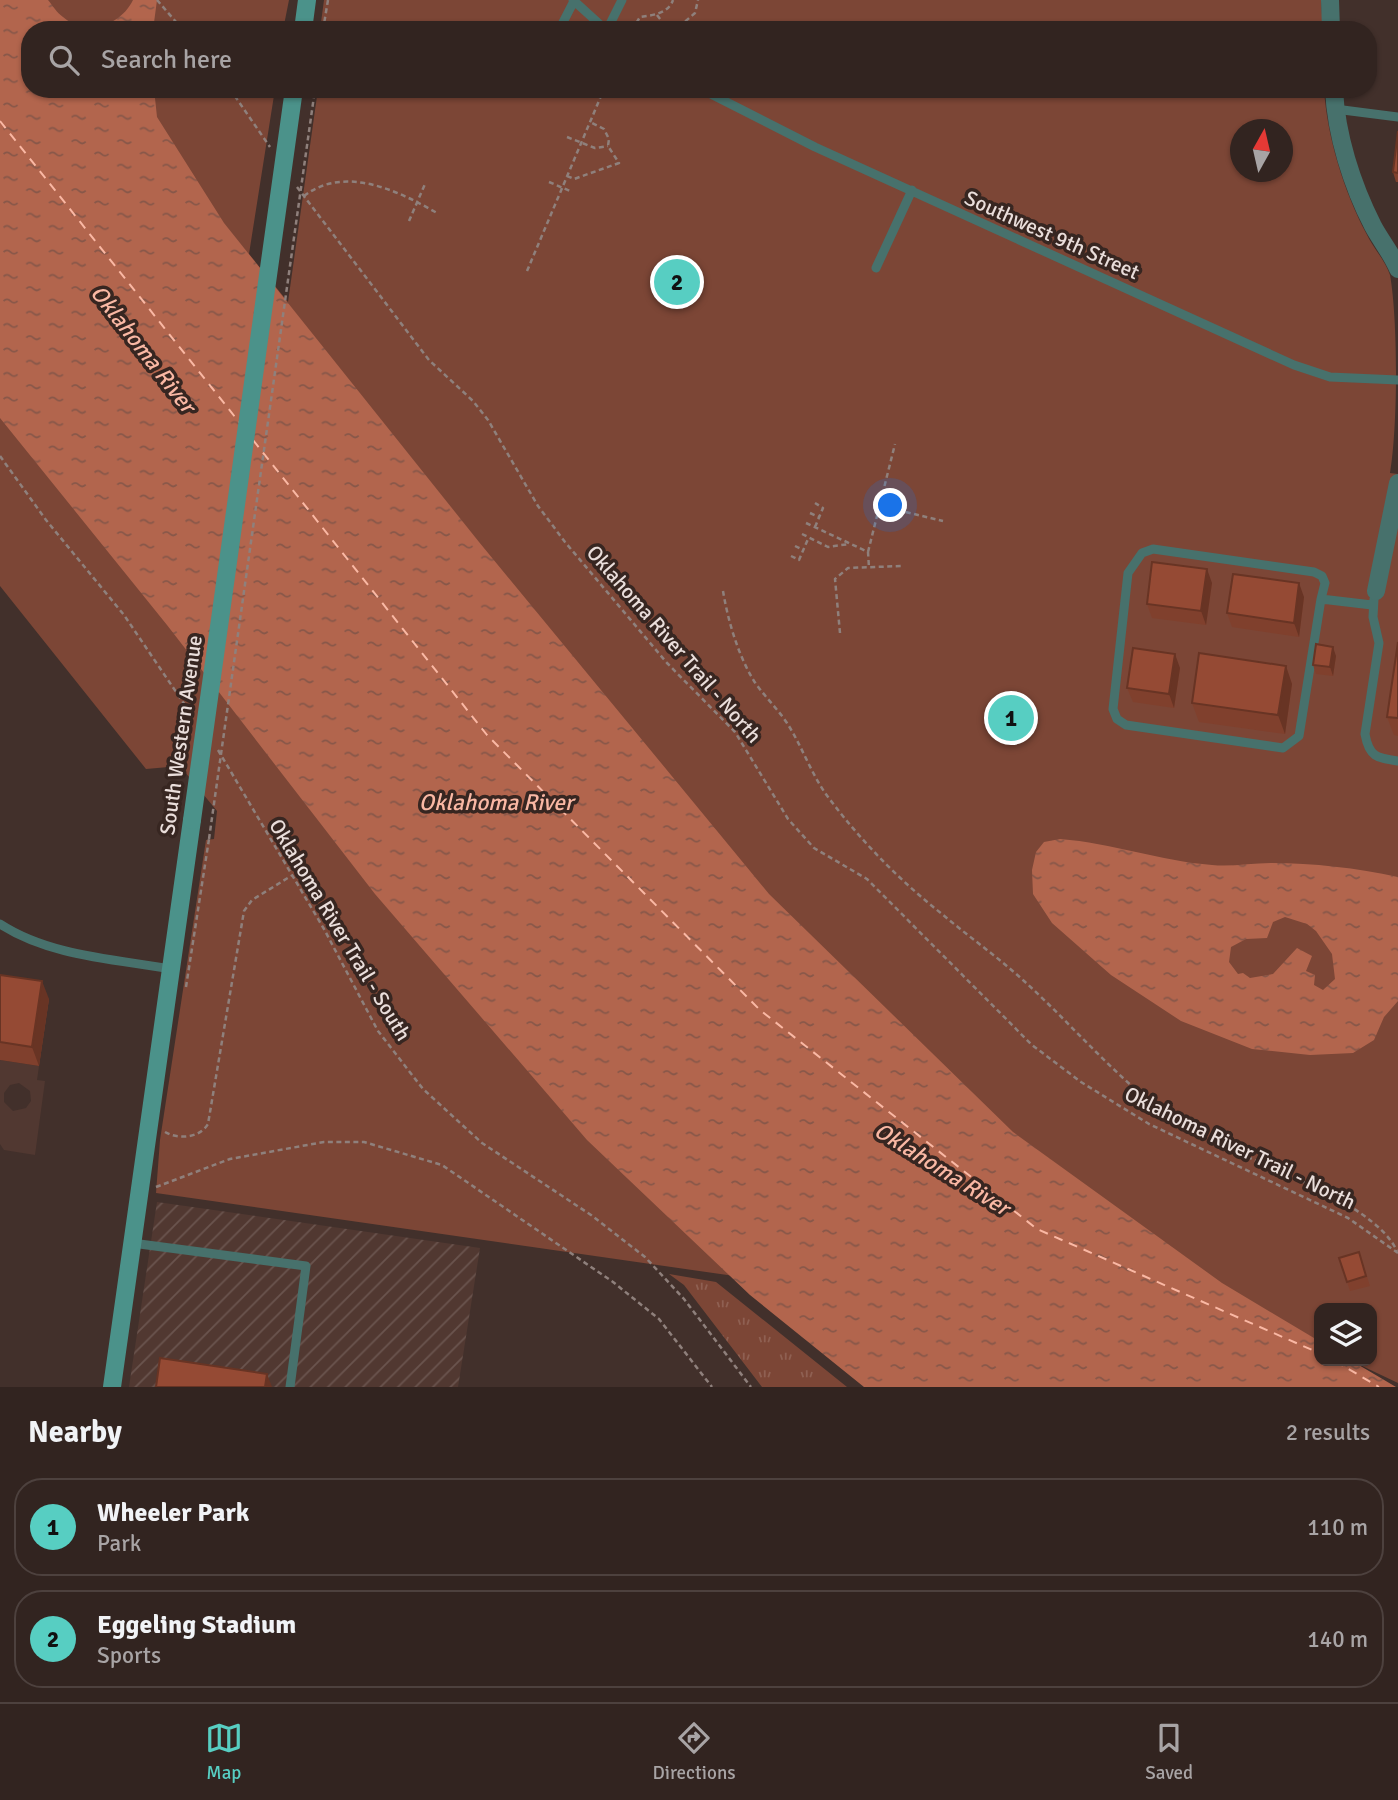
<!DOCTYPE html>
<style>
body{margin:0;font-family:Signika,sans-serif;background:#3d302d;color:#f1f3f6}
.controls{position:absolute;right:21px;bottom:21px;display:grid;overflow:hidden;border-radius:14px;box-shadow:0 2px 5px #0004}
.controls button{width:63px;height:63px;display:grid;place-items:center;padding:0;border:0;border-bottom:2px solid #4d413e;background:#322420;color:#f1f3f6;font:35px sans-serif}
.compass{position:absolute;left:1230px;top:119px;width:63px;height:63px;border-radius:50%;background:#322420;box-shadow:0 2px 5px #0004;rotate:8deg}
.you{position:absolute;left:891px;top:506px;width:24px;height:24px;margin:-18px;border:5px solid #fff;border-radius:50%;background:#1a73e8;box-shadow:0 0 0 10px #1a73e833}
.badge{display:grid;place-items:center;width:46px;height:46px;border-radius:50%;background:#57cec2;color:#111;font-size:23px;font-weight:700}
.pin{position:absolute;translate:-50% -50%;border:4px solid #fff;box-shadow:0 2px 7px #0006}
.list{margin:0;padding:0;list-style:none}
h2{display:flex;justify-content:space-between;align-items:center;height:91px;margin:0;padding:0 28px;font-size:30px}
h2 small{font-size:23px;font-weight:400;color:#a8a4a5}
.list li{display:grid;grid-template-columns:46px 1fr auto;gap:21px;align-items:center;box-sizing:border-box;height:98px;margin:0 14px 14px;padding:0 14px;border:2px solid #4d413e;border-radius:28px}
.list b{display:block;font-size:26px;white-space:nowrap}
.list p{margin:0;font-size:23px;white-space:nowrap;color:#a8a4a5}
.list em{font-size:23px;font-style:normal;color:#a8a4a5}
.icon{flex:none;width:38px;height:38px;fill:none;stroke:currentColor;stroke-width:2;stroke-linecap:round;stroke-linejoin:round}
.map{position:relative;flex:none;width:1398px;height:1387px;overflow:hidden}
.search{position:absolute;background:#322420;box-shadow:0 2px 5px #0004;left:21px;right:21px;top:21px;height:77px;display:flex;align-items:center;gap:18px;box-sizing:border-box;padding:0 24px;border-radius:28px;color:#a8a4a5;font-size:26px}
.sheet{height:315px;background:#322420}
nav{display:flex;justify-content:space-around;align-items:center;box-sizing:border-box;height:98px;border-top:2px solid #4d413e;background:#322420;font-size:19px;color:#a8a4a5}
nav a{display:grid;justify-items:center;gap:4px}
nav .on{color:#57cec2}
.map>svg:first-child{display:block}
.built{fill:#513831;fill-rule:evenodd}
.industrial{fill:url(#industrial-furrows)}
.grass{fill:url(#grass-tufts)}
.park{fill:#7c4636;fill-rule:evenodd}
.water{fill:url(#water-ripples);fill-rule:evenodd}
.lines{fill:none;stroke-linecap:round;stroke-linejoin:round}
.ferry{stroke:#fab8a4;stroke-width:2;stroke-dasharray:9 7;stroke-linecap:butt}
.path{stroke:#8f807c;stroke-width:2.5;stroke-dasharray:5 3.5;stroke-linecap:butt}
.service{stroke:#47716c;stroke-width:9}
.minor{stroke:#47716c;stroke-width:18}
.secondary{stroke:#4b928a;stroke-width:18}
.path-bridge{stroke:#8f807c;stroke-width:2.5;stroke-dasharray:5 3.5;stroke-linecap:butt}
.secondary-bridge{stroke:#4b928a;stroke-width:18}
.wall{fill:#80402d}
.shaded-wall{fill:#683424}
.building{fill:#954a34;stroke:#683424;stroke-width:2}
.labels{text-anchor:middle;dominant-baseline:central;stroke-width:7;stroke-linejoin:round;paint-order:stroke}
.street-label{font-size:21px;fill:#eadedb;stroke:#372621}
.water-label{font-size:23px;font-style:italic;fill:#fab8a4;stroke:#372621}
</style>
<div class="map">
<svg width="1398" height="1387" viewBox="0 0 1398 1387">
<defs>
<pattern id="industrial-furrows" width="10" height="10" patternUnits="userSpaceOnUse" patternTransform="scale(1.75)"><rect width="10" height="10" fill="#513831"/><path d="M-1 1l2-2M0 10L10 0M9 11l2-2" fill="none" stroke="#6a544e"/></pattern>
<pattern id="grass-tufts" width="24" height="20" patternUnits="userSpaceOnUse" patternTransform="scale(1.75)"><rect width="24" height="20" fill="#7c4636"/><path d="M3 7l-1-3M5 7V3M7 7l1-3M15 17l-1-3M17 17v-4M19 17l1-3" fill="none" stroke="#8f6052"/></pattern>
<pattern id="water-ripples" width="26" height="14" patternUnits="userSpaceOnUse" patternTransform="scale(1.75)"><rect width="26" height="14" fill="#b2654d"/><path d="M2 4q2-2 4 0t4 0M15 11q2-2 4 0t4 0" fill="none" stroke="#875749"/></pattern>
</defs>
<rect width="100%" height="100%" fill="#42302b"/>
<path class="built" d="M0,1060L39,1066L37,1080L45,1081L35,1155L4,1150L0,1144ZM19,1083L30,1091L31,1101L26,1108L13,1111L4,1102V1093L10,1085Z"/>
<path class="industrial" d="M157,1202L480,1248L458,1387H129Z"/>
<path class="grass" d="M669,1274L716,1282L847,1387H762L684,1285Z"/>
<path class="park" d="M0,0H289L283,30H30V89H275L249,254L288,302L318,89H1324C1327,137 1344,191 1366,233C1373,248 1385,260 1390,275C1398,319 1398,426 1390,473L1398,474V1383L1360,1365L1328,1361H1372V1308H1319V1360L156,1193L160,1140L206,840L214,839L217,811L180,766L146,769L0,586ZM1240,130H1282V172H1240Z
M324,0H1321L1323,30H320Z"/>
<path class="water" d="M0,0H48C53,6 57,13 63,17C87,38 121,25 133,0H157L153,30H30V89H154L157,117L224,223L479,542L769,894L1013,1132L1222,1283L1319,1341V1361H1352L1396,1387H864L750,1295L587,1140L375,894L167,625L0,418Z
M1060,839C1112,843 1160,861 1212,865C1231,867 1251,863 1271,863C1314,863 1356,868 1398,877V1001L1384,1017L1374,1040L1353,1053L1310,1055L1252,1049L1181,1021L1111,975L1052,923L1033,894L1032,870L1036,852L1044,842ZM1285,917L1307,924L1316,931L1332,954L1335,979L1323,990L1314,985L1315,975L1306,971L1312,956L1297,948L1273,974L1250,978L1243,973L1238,974L1229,962L1231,947L1246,939L1267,938L1273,922Z"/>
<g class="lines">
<path class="ferry" d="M0,121L239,422
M253,440L487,735L760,1010L1037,1229L1319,1353
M1335,1361L1379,1387"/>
<path class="path" d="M157,0L183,30
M657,15L664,24L681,25L695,13L698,0
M323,30L328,0
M632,30L640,17C653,15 668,14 673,0
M230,89L270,147
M567,137L595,148L608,146
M567,176L574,179L619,163L608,146L609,139L604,129L590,122
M549,182L570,191
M297,187L429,360L473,401L488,420L538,506L565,542L667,663L735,732L788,819L814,848L867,879L1032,1045L1081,1082L1149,1124L1348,1218L1398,1253
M304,196C344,165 397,190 437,213
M409,221L425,184
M527,271L604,89
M0,456L46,520L124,615L191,714
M881,506L943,521
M810,513L819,517
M806,523L868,552L869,568
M815,527L823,508L815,503
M802,534L828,547L849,544
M795,546L803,550
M868,552L895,444
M791,556L799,560L808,539
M723,591C728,621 738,655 754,681C764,696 777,708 787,723C802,746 811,774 828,797C861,841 899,880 942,914C969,937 998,957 1024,981C1077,1029 1124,1088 1185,1127C1237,1159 1372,1197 1397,1251
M840,633L835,579L848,568L901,566
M218,750L324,929L378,1031L423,1089L482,1143L591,1215L645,1257L684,1299L751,1387
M186,987L209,839
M165,1132C177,1139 199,1139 208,1124L244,911L252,900L291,876
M156,1187L230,1159L324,1142H364L442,1165L613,1282L659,1319L712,1387"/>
<path class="service" d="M573,0L606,30
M559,30L574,1
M607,30L622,0
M701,89L815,147L1294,365L1330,377L1398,380
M1335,109L1398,117
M876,268L912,190
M1321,599L1299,736L1283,748L1126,725L1117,719L1113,709L1128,573L1142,553L1153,549L1314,572L1322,576L1325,583L1321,599L1372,605
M1374,599L1373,617L1379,643L1365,734C1369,757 1377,758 1398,761
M0,924C49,956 114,959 171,969
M132,1243L306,1266L290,1387"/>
<path class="minor" d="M1330,0L1331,30
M1334,89C1336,135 1352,185 1373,226C1381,241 1392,254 1398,269
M1376,591L1398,483"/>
<path class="secondary" d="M303,30L307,0
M112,1387L192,820"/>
<path class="path-bridge" d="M209,839L315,89"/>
<path class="secondary-bridge" d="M192,820L294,89"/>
</g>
<path class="wall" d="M1398,131V182H1396L1393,172Z
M1212,583L1206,625L1152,618L1147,604Z
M1304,597L1299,637L1232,627L1227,613Z
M1398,642V736L1394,735L1387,717Z
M1336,656L1333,676L1316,674L1313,665Z
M1286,666L1292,684L1285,734L1199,722L1192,703Z
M1180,668L1174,708L1133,702L1127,688Z
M0,975L49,999L39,1066L0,1060Z
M1359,1252L1370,1286L1350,1291L1339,1258Z"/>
<path class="shaded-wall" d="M1207,569L1212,583L1206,625L1201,611Z
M1299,583L1304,597L1299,637L1294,623Z
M1333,647L1336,656L1333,676L1330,667Z
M1175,654L1180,668L1174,708L1169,694Z
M1286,666L1292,684L1285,734L1278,715Z
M42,981L49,999L39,1066L32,1047Z
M267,1374L272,1387H265Z"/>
<path class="building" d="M1398,131V173L1393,172Z
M1152,562L1207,569L1201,611L1147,604Z
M1233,574L1299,583L1294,623L1227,613Z
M1398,642V718L1387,717Z
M1316,644L1333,647L1330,667L1313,665Z
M1133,648L1175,654L1169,694L1127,688Z
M1199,653L1286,666L1278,715L1192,703Z
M0,975L42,981L32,1047L0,1042Z
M1359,1252L1366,1276L1347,1282L1339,1258Z
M160,1358L267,1374L265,1387H156Z"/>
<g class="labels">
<g class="street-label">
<text transform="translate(1052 235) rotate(24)">Southwest 9th Street</text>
<text transform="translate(674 644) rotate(49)">Oklahoma River Trail - North</text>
<text transform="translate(181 735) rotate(-82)">South Western Avenue</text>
<text transform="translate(340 930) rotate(59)">Oklahoma River Trail - South</text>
<text transform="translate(1240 1148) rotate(26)">Oklahoma River Trail - North</text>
</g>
<g class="water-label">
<text transform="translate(143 349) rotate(52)">Oklahoma River</text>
<text x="496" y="802">Oklahoma River</text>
<text transform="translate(942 1169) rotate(32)">Oklahoma River</text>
</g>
</g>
</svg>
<div class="controls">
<button><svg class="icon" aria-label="layers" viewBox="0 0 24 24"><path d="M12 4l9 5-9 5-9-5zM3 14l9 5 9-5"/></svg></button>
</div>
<svg class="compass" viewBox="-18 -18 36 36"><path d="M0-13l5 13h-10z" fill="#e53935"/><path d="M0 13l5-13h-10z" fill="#a8a4a5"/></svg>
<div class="you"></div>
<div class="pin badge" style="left:1011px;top:718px">1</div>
<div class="pin badge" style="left:677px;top:282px">2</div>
<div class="search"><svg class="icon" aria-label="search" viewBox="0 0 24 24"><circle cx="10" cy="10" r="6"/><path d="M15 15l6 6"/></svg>Search here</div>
</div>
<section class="sheet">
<h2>Nearby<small>2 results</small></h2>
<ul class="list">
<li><span class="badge">1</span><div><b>Wheeler Park</b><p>Park</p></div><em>110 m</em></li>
<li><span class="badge">2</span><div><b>Eggeling Stadium</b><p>Sports</p></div><em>140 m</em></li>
</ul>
</section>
<nav>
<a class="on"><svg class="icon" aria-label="map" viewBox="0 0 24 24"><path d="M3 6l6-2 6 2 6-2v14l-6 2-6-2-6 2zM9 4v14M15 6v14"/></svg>Map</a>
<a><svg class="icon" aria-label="directions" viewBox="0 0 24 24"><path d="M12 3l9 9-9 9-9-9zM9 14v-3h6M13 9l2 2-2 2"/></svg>Directions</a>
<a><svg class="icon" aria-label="saved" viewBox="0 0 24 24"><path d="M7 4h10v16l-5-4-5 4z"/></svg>Saved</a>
</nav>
